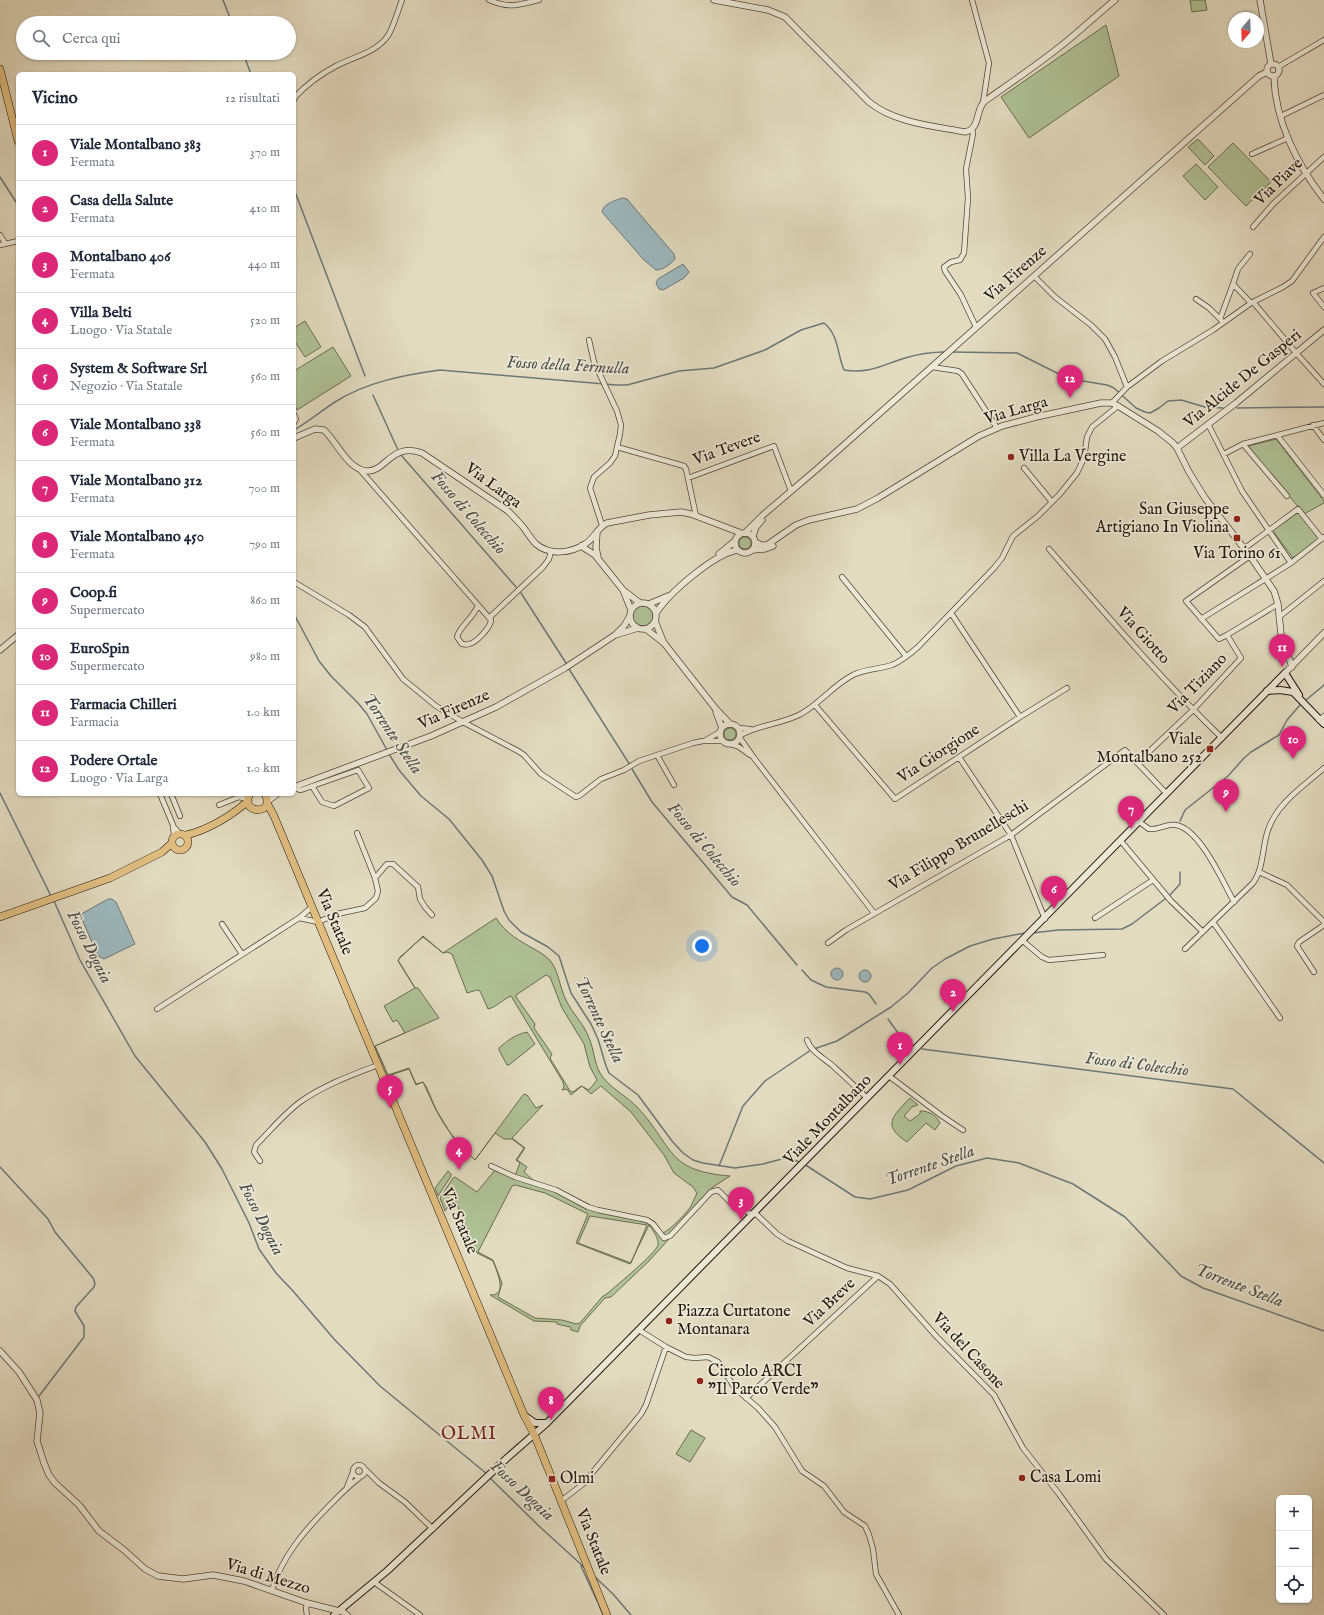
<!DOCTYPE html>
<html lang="it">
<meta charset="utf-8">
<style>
body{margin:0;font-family:"IM FELL English",serif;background:#f2f2f3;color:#1f2937}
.controls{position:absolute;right:12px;bottom:12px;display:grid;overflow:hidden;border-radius:6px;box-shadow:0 1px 3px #0004}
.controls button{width:36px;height:36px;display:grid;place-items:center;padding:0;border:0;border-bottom:1px solid #e0e1e3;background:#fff;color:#1f2937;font:20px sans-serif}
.compass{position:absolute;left:1228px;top:12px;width:36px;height:36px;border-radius:50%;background:#fff;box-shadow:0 1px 3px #0004;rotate:199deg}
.you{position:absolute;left:702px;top:946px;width:14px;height:14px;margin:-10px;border:3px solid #fff;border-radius:50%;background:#1a73e8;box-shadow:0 0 0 6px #1a73e833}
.badge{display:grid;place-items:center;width:26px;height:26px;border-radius:50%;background:#db2777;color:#fff;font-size:13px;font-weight:700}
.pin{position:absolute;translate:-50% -33px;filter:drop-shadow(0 1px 2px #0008)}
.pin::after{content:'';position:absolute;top:21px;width:14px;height:12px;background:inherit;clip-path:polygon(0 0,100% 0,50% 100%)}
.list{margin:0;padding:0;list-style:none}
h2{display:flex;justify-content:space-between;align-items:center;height:52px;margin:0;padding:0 16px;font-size:17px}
h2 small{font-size:13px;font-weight:400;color:#747a83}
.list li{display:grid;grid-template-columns:26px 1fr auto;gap:12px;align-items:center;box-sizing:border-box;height:56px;padding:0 16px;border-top:1px solid #e0e1e3}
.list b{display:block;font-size:15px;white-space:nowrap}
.list p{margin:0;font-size:13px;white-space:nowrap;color:#747a83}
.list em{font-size:13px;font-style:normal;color:#747a83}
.icon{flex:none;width:22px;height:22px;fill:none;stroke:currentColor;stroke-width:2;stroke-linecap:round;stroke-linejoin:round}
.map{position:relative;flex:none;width:1324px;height:1615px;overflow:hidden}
.search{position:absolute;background:#fff;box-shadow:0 1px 3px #0004;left:16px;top:16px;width:280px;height:44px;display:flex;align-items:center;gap:10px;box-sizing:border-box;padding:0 14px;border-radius:22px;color:#747a83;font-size:15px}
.panel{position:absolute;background:#fff;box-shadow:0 1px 3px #0004;left:16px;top:72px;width:280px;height:724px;border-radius:6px}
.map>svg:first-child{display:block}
.green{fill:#afc196;stroke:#696c52;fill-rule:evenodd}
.water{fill:#9cb8be;stroke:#6c7778}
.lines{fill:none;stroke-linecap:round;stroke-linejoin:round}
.stream{stroke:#6c7778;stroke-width:1.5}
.minor-casing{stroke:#53473a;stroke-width:6}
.tertiary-casing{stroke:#53473a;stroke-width:7}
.secondary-casing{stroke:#23160e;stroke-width:8}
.primary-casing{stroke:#23160e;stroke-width:8}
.minor{stroke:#ece8d6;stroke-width:4.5}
.tertiary{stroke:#ece8d6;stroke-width:5.5}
.secondary{stroke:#ece8d6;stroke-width:6}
.primary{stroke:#e1be80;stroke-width:7}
.poi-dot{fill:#8f2418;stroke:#ece8d6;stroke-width:1.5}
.labels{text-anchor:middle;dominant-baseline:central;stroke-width:3.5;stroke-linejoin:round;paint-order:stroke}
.street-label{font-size:16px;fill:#23160e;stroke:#ece8d6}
.poi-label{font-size:16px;fill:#23160e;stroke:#ece8d6;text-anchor:start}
.water-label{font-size:17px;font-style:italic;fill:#4d4f4c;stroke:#ece8d6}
.quarter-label{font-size:18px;letter-spacing:1px;fill:#7a1f14;stroke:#ece8d6}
</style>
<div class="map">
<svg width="1324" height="1615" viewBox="0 0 1324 1615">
<rect width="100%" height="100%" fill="#e2dbc0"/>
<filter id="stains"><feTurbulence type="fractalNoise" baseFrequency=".005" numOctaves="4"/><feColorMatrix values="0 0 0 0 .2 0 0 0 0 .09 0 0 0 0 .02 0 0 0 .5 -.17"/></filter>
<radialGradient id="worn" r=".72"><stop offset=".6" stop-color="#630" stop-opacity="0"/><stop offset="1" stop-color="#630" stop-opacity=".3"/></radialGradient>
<path class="green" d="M1190,0H1205L1207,10L1192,12Z
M1106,25L1119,76L1029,138L1001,97Z
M1198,139L1214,156L1205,165L1188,147Z
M1233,143L1271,182L1246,206L1208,167Z
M1196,164L1218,187L1205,200L1183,176Z
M305,321L321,347L305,357L294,340V328Z
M333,347L351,376L297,410L294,404V371Z
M1276,439L1324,501V503L1304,514L1248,446Z
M1298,511L1319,539L1293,558L1272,530Z
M739 543a6 6 0 1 1 12 0a6 6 0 1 1-12 0Z
M633 616a10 10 0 1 1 20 0a10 10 0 1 1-20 0Z
M724 734a6 6 0 1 1 12 0a6 6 0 1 1-12 0Z
M496,918C506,934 520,941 536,950C541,953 548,957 552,963C559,974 560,988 566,1000C572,1013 584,1024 589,1038C594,1049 594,1062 600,1073C609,1088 626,1095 638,1108C674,1147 666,1171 730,1176L713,1187L668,1236L665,1237L653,1222L597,1209L515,1176L520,1163L516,1160L524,1148L512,1139H504L495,1133L475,1160L454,1139L435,1108L423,1082L416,1085L409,1069L388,1076L375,1046L405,1033L397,1020L393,1022L384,1006L415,988L398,960L423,936L443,953ZM423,937L443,953L447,952L452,954L466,990L467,993L477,990L480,991L488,1009C497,1007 503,999 511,996L563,1082L564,1087L562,1090L567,1089L571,1095L582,1086L591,1094L601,1086L631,1112L664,1155L674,1173L693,1187L697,1193C695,1197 694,1200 692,1204C690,1210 669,1231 663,1233L655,1222L647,1218L596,1208L558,1189L533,1180L524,1172L527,1167L517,1160L525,1148L512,1138L543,1105L536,1108L527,1095L524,1094L520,1099L475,1160C459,1144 444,1128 435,1107C431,1099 429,1090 423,1082L416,1084L409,1068L388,1075L375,1046L439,1018L418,988H415L398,961L400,957ZM546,975L550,977L562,1008L584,1044L590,1067L597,1080L589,1090L581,1086L573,1092L570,1091L550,1058L552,1054L534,1028L535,1024L516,997V995Z
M527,1032L535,1044L509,1065H507L499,1050V1048C508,1040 515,1035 527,1032Z
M910,1098L918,1105L912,1107L904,1116L910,1121L920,1114V1111C929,1111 936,1115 940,1123L935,1130L926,1123L907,1142C881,1125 893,1116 910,1098Z
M495,1170L558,1192L580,1204L651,1223L663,1239H669L648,1262L611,1297L605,1298L580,1326L578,1332L571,1330L570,1327L557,1324V1322L534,1321L490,1295C509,1296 496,1270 493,1261L477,1253L454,1197L445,1211L440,1198L453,1178L455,1177L477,1192ZM515,1185L545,1193L588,1214L576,1243L630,1264L649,1225C653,1230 659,1239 658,1245C656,1253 617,1285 608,1293L602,1297L580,1323L576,1324L562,1320L535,1318L498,1297L502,1283L493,1260L478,1252L512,1186ZM590,1216L647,1225L631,1263L578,1243Z
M448,1171L451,1174V1176L438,1196L435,1188Z
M691,1430L705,1438L690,1462L676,1454Z"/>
<path class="water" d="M622,198L627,199L632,205L674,254L675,259C671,264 663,270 656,270L644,260L602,212C603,204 614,201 622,198Z
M683,264L689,272L684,278L663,290L659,289L656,283L658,279Z
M108,899H112L116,902L135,944L104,959L98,956L81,917L83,913Z
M831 974a6 6 0 1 1 12 0a6 6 0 1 1-12 0Z
M859 976a6 6 0 1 1 12 0a6 6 0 1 1-12 0Z"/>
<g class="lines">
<path class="stream" d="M223,0L232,23
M243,53L251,74
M0,177L18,205
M294,189L365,376
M951,352L1017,353L1059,374L1077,380L1107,385L1114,388L1136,408L1145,412L1150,413L1159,408L1168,401L1181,400L1205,407L1223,408
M373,395L398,450
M1237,408L1324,407
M294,430C308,422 321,411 335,402C366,382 404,375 440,370L616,385H627L679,371L714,368L765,350L801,330L824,323C839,335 837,354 844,370C870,374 882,365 905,358C918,354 931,352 945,352
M401,455L516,587
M521,593L566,663
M294,614L319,661L331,676L358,703L367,714L387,750
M569,669L630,765
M1306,700L1324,685
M389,754L399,770L421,796L449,819L482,860L492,876L504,911L509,920L521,932L548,947L559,956L571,993L591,1024L598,1039L606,1066L609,1073L638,1095L672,1141L683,1153L693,1160L703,1163L735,1168L763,1164L782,1159H789L800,1162
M632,769L652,802L732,897L747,905L797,965
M0,793L51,896
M1180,821L1185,810L1228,776L1244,758L1251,752L1279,735L1287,720L1300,705
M1170,895L1180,884V872
M54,901L80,960L135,1056L205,1142L222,1169L249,1223L259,1249L276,1273L293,1291L334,1339L380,1386L487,1474
M1033,933L1058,930L1122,929L1132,924L1165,899
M802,970L811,980L826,987L865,992L869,994L876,1004
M888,1019L905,1043L912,1047
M922,1049L1233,1089L1324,1163
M804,1164L855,1197L870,1199L908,1190L956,1166L987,1158L1019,1163L1073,1184L1125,1217L1181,1276L1203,1288L1324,1331
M719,1166L743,1106L765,1081L811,1050L837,1041L891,1007L908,993L932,968L945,959L970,946L993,939L1025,933
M0,1167L48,1219L55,1232L93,1278L95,1283L94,1287L76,1307L75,1311L84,1326V1337L39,1396
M489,1477L540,1527L585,1568
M581,1566L597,1601
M595,1577L613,1594L631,1615
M598,1603L603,1615"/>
<g class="minor-casing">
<path id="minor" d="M489,0C510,9 517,5 539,0
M972,0L989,63L983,103
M1278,67L1324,40
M294,100L295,97C308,83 319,75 336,66C353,57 375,53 387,37C393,29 398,10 402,0
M1281,116L1324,95
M972,129L973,134L966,169L968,198L964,253L960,260L951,262L944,267L945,271L961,295L976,327
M1252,154L1288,138
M1253,227L1273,204L1324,157
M0,235L5,243
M0,245L18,241
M1250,254L1238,269L1233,284L1251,303
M1034,276L1055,297L1091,325L1105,339L1115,357L1127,387
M1324,288L1313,293L1324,307
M1196,299L1209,308L1222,321
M1253,302L1297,354L1324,384
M1220,319L1233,284
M589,340L594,362L617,411L621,425L620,434L615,456L610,463L594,477L590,488L602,525
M932,367L958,371L962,374L997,428
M1112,403L1127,387L1162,361L1213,330L1251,303L1283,287L1292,281L1324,237
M294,414L296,419L294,423
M1208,424L1242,491L1291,563
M1313,425L1324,440
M1277,435L1324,495
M1243,444L1287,496
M617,447L684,466L686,469L696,516
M1224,454L1243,444L1324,423
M1024,468L1052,502
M361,471L478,605L491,620C491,627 476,643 469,644C466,645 464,644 462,644L457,637C460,625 473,619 478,605
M688,478L774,446L791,491
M1245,548L1298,509L1322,539
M1049,549C1105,613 1160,678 1222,738
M1250,556L1186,601L1219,639L1227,635L1278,604
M842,577L906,656
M294,582L349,615L365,627L403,679L436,706L463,722L518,751L524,755L541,774L576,797L579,796L601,779L624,770L639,761L693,743L703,741H723
M951,613L1020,717L1067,688
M1279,617L1324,581
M489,618L543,567L549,559L551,551
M1201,619L1291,563L1324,537
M815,705L895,799L1020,717
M1319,720L1324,716
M739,728L750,729
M741,735C759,725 780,724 799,715C819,705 833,685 853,675C865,669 880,669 892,665C902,661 910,654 918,647L994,568L1002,558L1013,536L1038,516L1059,495L1077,473L1084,458L1087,437L1092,427L1118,406
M740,738L754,758L874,913
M706,740L720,732
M731,744L739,747L750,755
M657,755L674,785
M959,757L1011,835L1045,919
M1137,763L1193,710L1241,658L1227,635
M294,788L301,790L358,770L369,788L334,806L322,802L312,786
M160,794L173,825L174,836
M171,794L180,816
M219,805L239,797L248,799
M1138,821L1149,829C1159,830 1167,823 1176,825C1200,829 1223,882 1234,902
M173,826L180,834
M1120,840L1171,901L1203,932
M1259,872L1287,885L1324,922
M375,878L387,864H393L418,887L420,899L425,907L432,915
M299,918L318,922L337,914L365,908L376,898L378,891L375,878L357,833
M1095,918L1153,880
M1213,922L1280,1018
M222,924L242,954
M1023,941L1042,957L1049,960L1103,955
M828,943L846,930L1011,835L1125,750L1166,793
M1185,949L1253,883C1264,868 1262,847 1268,830C1277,803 1304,786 1324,768
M1314,972L1297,946L1299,942L1324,925
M157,1009L299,918L312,907
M807,1040C811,1052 824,1058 833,1066C845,1077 856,1087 867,1098
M889,1076L942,1116L963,1130
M260,1161L254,1152L256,1145C270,1131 284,1114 300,1102C324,1085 352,1075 378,1065
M491,1166L515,1177L556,1190L588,1207L598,1210L647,1220L653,1224L664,1238L670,1236L711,1192L718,1190L731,1203L753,1215
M755,1213L777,1234L788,1241L847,1268L878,1276L890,1284L936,1336L994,1395L1023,1448L1059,1494L1106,1559L1164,1615
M639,1330L666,1347L686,1357L695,1358L708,1357L718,1362L735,1388L758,1408L775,1427L802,1471L824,1486L844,1512L865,1526L869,1535L873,1549L876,1574L899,1615
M746,1398L878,1276
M353 1471a6 6 0 1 1 12 0a6 6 0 1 1-12 0Z
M365,1469L379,1483L405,1502L433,1529
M347,1487L353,1472
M561,1501L583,1484L641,1414L646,1405L666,1347
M374,1582L420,1615
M272,1590C282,1557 304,1531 328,1507C338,1497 348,1486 359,1478
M307,1615L306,1609L307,1603"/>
</g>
<g class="tertiary-casing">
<path id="tertiary" d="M714,0L768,10L785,17L869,102C895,123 933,126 965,132C981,129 975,109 985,101C1009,84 1034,67 1057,49C1077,34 1095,16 1115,0
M1260,0L1271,64
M1267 70a6 6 0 1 1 12 0a6 6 0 1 1-12 0Z
M1274,77C1275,120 1297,165 1324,199
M294,438L315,429L324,430C337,442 348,470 367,471C386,472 391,442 422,453L508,511C513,516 518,521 523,527C527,532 531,539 536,544C550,556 571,553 585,544C594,539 597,528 607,523L649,515L681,512L691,514L741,533
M1177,448L1236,403L1324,330
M597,532L596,548L598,557
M735 543a10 10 0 1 1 20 0a10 10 0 1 1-20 0Z
M745,533L763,515L817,469L1259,76L1267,72
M753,536L756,527L762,520
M755,542L761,545H767L796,525L809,520L857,509L878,498L979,436L1002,426L1036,417L1101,403H1112L1118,406L1158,431L1173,443L1177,448L1189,472L1205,498L1250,556L1274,591L1278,604L1281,634L1292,667
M581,546L595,555L623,590L640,603
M752,550L765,549L773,546
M719,554L735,541
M623,590L631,610
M630 616a13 13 0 1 1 26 0a13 13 0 1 1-26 0Z
M649,604L668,596
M656,613C670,592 713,555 737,550
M655,621L663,641
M646,629L664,643L715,708L730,724
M616,634L624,626L630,616
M0,650L18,635
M1285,673L1324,633
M716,712L722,728
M720 734a10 10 0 1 1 20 0a10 10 0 1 1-20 0Z
M294,787L431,736L496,707L565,668L615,635L638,628
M268,801L277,794
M0,1351L19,1372L37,1400L40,1413L37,1441L44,1463L49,1475L55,1483L79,1505L99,1531L124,1550L145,1569L158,1576L183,1579L213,1575L244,1581L307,1603L343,1612L347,1615"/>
</g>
<g class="secondary-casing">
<path id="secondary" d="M1285,673L1299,695
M1267,691L1280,690L1293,692L1324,724
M525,1416L535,1423H547
M334,1615L387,1571L507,1458L547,1423L1285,673"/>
</g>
<g class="primary-casing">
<path id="primary" d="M0,69L18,141
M250,794C238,814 277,816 265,794
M267,803L274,816L524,1415L534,1434L607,1615
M172 842a8 8 0 1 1 16 0a8 8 0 1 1-16 0Z
M186,835C208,830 231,816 248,801
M0,917L110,878L162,852L172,843"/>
</g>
<use href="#minor" class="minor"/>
<use href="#tertiary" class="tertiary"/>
<use href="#secondary" class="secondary"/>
<use href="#primary" class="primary"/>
</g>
<g class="poi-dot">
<circle cx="1011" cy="457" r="4"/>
<circle cx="1237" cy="519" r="4"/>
<rect x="1233" y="534" width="8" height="8" rx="2"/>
<rect x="1206" y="745" width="8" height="8" rx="2"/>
<circle cx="669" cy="1321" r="4"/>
<circle cx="700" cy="1381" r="4"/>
<circle cx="1022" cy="1478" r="4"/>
<rect x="548" y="1475" width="8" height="8" rx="2"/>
</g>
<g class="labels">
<g class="street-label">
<text transform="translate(1279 182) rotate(-44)">Via Piave</text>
<text transform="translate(1016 274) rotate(-41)">Via Firenze</text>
<text transform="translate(1243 379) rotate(-39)">Via Alcide De Gasperi</text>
<text transform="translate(1016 411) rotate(-16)">Via Larga</text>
<text transform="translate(727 449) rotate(-20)">Via Tevere</text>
<text transform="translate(493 486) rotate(36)">Via Larga</text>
<text transform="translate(1143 636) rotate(48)">Via Giotto</text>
<text transform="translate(1198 684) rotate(-46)">Via Tiziano</text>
<text transform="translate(454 710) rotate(-24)">Via Firenze</text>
<text transform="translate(939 754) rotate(-33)">Via Giorgione</text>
<text transform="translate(959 846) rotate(-31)">Via Filippo Brunelleschi</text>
<text transform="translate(334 922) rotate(67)">Via Statale</text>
<text transform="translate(828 1120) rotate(-46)">Viale Montalbano</text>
<text transform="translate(459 1221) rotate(67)">Via Statale</text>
<text transform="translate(830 1303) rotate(-43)">Via Breve</text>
<text transform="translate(968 1351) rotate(47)">Via del Casone</text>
<text transform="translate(593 1542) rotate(68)">Via Statale</text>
<text transform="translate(268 1577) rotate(17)">Via di Mezzo</text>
</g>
<g class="poi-label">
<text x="1019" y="457">Villa La Vergine</text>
<text x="1229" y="510" text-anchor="end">San Giuseppe<tspan x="1229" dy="18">Artigiano In Violina</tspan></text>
<text x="1237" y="554" text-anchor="middle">Via Torino 61</text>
<text x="1202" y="740" text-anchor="end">Viale<tspan x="1202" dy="18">Montalbano 252</tspan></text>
<text x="677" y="1312">Piazza Curtatone<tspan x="677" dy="18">Montanara</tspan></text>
<text x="708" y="1372">Circolo ARCI<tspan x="708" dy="18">"Il Parco Verde"</tspan></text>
<text x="1030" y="1478">Casa Lomi</text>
<text x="560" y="1479">Olmi</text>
</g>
<g class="water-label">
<text transform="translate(568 366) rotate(3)">Fosso della Fermulla</text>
<text transform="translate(468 513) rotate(49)">Fosso di Colecchio</text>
<text transform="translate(392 734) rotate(56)">Torrente Stella</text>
<text transform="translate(704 845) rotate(50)">Fosso di Colecchio</text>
<text transform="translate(89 947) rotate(63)">Fosso Dogaia</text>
<text transform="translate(599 1020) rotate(65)">Torrente Stella</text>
<text transform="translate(1137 1065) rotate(7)">Fosso di Colecchio</text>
<text transform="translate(930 1166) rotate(-19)">Torrente Stella</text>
<text transform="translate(261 1219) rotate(63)">Fosso Dogaia</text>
<text transform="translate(1239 1286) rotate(21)">Torrente Stella</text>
<text transform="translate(522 1491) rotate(43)">Fosso Dogaia</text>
</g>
<g class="quarter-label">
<text x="469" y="1434">OLMI</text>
</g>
</g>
<rect width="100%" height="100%" filter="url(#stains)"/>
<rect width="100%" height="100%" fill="url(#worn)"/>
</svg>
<div class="controls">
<button>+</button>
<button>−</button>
<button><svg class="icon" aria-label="locate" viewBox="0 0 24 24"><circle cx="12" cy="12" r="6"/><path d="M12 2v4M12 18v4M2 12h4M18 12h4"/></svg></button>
</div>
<svg class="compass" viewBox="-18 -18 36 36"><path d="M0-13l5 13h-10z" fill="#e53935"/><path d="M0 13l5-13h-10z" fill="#747a83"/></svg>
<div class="you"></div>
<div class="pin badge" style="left:900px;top:1065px">1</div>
<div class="pin badge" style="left:953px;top:1012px">2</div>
<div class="pin badge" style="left:741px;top:1220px">3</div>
<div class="pin badge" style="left:459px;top:1170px">4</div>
<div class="pin badge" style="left:390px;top:1108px">5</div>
<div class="pin badge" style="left:1054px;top:909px">6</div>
<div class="pin badge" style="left:1131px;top:829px">7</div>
<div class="pin badge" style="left:551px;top:1420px">8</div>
<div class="pin badge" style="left:1226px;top:812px">9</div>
<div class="pin badge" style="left:1293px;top:759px">10</div>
<div class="pin badge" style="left:1282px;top:667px">11</div>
<div class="pin badge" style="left:1070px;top:398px">12</div>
<div class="search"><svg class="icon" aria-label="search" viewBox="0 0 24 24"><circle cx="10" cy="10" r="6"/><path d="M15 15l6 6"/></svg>Cerca qui</div>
<section class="panel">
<h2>Vicino<small>12 risultati</small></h2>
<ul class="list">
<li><span class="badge">1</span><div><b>Viale Montalbano 383</b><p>Fermata</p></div><em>370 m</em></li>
<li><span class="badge">2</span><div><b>Casa della Salute</b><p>Fermata</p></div><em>410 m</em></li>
<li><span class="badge">3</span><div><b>Montalbano 406</b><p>Fermata</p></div><em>440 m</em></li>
<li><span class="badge">4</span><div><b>Villa Belti</b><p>Luogo · Via Statale</p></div><em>520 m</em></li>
<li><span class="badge">5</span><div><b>System &amp; Software Srl</b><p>Negozio · Via Statale</p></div><em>560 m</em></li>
<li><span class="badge">6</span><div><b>Viale Montalbano 338</b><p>Fermata</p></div><em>560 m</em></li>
<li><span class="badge">7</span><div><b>Viale Montalbano 312</b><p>Fermata</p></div><em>700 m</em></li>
<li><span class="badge">8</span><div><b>Viale Montalbano 450</b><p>Fermata</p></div><em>790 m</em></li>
<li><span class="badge">9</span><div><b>Coop.fi</b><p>Supermercato</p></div><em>860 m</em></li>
<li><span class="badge">10</span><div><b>EuroSpin</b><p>Supermercato</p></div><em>980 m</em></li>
<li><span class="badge">11</span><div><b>Farmacia Chilleri</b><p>Farmacia</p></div><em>1.0 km</em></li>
<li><span class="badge">12</span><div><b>Podere Ortale</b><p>Luogo · Via Larga</p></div><em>1.0 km</em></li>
</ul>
</section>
</div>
